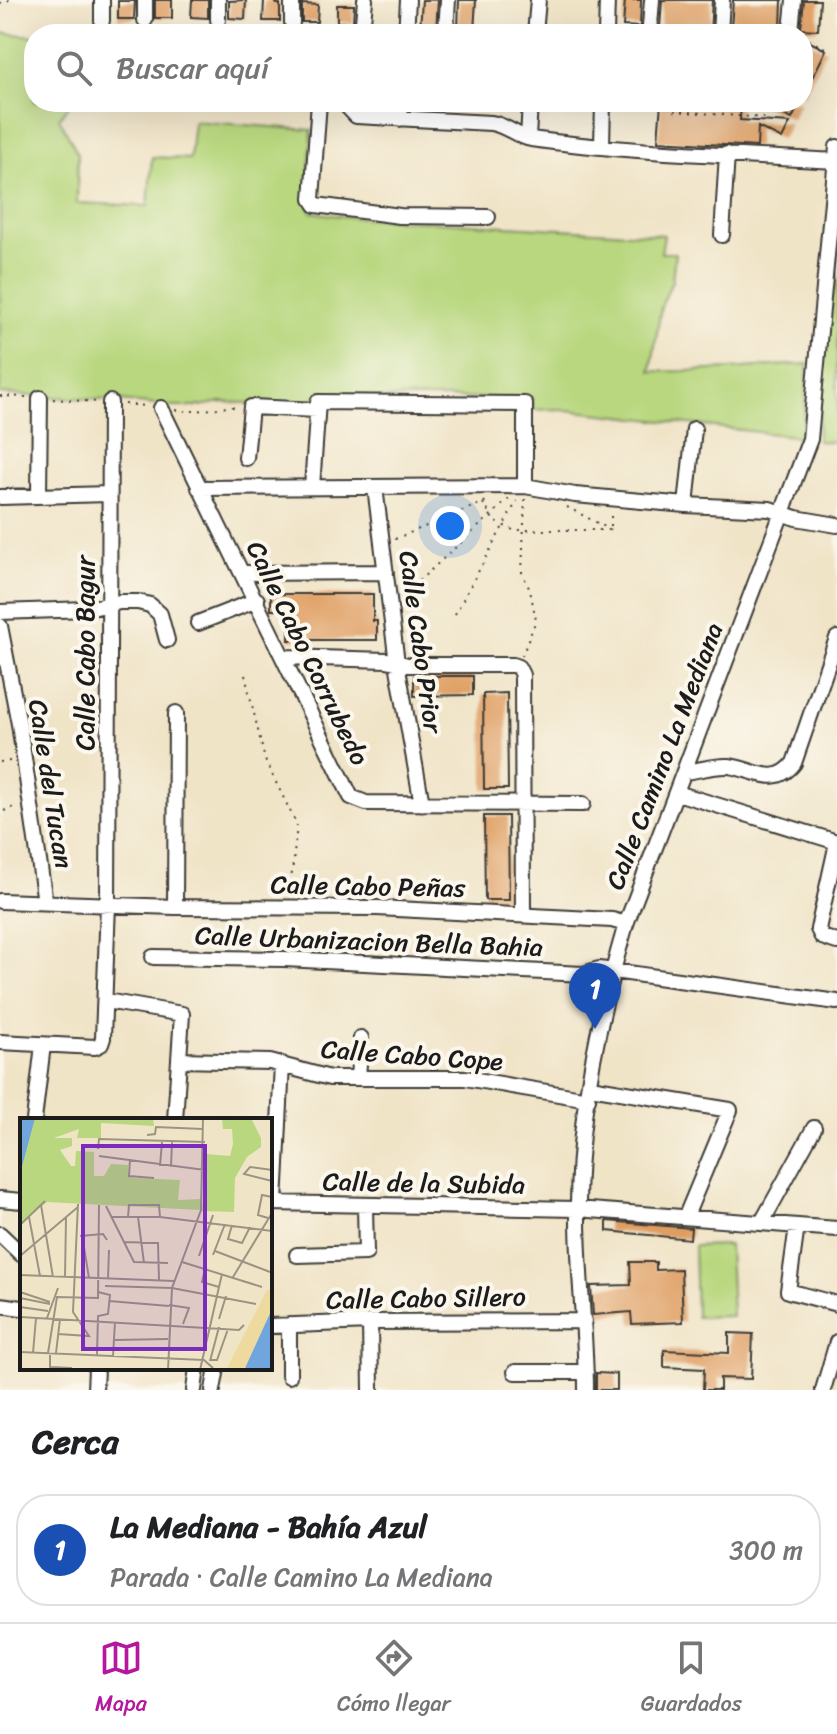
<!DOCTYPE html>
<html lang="es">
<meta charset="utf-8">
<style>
body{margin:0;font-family:Sriracha,sans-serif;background:#f2f2f2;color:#202124}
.you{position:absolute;left:450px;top:526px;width:28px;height:28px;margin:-20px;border:6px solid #fff;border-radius:50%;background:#1a73e8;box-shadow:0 0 0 12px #1a73e833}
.badge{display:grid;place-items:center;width:52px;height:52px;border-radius:50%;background:#b5179e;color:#fff;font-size:26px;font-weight:700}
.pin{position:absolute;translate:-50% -66px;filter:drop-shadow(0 2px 4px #0008)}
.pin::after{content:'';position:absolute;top:42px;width:28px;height:24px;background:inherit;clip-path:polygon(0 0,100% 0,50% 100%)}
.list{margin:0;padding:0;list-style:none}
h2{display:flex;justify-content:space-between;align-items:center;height:104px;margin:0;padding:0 32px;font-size:34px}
h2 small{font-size:26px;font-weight:400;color:#757577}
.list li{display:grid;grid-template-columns:52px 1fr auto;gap:24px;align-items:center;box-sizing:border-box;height:112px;margin:0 16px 16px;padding:0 16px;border:2px solid #e0e0e0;border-radius:32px}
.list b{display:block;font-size:30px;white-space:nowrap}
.list p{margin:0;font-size:26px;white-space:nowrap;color:#757577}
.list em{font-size:26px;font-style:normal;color:#757577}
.icon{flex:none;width:44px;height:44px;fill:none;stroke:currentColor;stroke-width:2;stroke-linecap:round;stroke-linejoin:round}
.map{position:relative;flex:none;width:837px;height:1390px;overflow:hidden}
.search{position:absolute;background:#fff;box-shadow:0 8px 32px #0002;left:24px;right:24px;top:24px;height:88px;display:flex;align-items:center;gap:20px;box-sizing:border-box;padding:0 28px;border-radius:32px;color:#757577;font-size:30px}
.sheet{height:232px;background:#fff}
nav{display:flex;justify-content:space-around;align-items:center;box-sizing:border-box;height:112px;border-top:2px solid #e0e0e0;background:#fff;font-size:22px;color:#757577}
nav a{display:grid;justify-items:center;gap:4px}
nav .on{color:#b5179e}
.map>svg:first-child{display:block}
.green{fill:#b8d77e;stroke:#6a7a4d;stroke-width:2}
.building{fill:#df9d61}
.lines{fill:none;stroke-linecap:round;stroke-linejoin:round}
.minor-casing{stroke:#3c3a36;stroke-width:18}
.path{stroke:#3c3a36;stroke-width:2;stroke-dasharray:2 6;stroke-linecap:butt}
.minor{stroke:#fff;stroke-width:14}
.labels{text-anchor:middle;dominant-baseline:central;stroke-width:8;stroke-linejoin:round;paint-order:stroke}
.street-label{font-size:26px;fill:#1c1c1c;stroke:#fbf7ec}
.inset-road{fill:none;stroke:#9b9483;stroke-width:2}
.view{fill:#7b2cbf;fill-opacity:0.15;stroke:#7b2cbf;stroke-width:4}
.inset-edge{fill:none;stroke:#1c1c1c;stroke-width:4}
</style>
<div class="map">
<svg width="837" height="1390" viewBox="0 0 837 1390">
<rect width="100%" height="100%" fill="#fbf7ec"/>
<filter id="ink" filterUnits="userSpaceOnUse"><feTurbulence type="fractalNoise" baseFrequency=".0125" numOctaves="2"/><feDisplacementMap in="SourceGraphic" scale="16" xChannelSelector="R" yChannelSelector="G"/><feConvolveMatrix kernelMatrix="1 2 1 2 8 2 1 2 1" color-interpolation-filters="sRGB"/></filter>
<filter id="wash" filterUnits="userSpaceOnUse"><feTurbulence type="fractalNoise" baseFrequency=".006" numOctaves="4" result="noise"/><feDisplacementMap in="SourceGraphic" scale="32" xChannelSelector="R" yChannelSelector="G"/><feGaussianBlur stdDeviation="1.8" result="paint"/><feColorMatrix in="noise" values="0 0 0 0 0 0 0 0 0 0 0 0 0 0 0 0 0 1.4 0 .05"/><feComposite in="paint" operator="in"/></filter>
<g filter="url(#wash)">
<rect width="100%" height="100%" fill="#f0e4c7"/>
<path class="green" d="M0,33L34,36V102H72L59,118L78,154L77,203L148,206L152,157L190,159L194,121L312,130L307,201L311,212L349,217L664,235L661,253H675L672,281L661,307L651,371C703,373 755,366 808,364L802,437L558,409L534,410L532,398H313L311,406L221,402L195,407H173L121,401L0,394Z
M837,214V442L817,441Z
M729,1245L732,1316L696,1317L694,1246Z"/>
<g id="blocks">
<path class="building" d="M155,0H172V18H155Z
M192,0H208V18L191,17Z
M246,0L245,19L229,18V1Z
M264,0H276V4H280V21H263Z
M422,0H438L436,30L420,29Z
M459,0H476L474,31L458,30Z
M625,0H641L640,27L623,26Z
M662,0H712L710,34H693V29L660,28Z
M733,0H782L781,27L748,25V30L731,29Z
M804,0H820L818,30L801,29Z
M118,1H135L134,19H118Z
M302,4L318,5L317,22H302Z
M337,5H354L353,23L337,22Z
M808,41L826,50L803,97V50Z
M661,102H741L740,120L790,123L782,139L758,127L757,147L658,141Z
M757,102H800L792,119Z
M271,594H373V621H377V640H289L290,610H271Z
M414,676H473V695L414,696Z
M507,693L508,789H484L483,694Z
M484,816H508L509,900H485Z
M607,1221L691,1228L690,1239L607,1231Z
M630,1262H656V1270L681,1269L683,1322L632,1324L631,1312L593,1315L591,1286L631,1285Z
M729,1333L753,1334L751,1379L720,1378V1390H703L704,1369L664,1367V1350L729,1353Z
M596,1373L617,1374V1390H596Z"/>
</g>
</g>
<g filter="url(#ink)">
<use href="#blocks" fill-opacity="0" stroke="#3c3a36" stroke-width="2"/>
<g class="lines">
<g class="minor-casing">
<path id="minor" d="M145,0V20
M292,0V23
M218,20V0
M102,21V0
M363,22L365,0
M650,26L652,0
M446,30L448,0
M791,31L794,0
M406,34L408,0
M535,34L538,0
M606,34L607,0
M720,34L722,0
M319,102L312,199L316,205L400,216L488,217
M343,102L356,116L491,123C506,125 516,136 531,139C631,153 734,155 836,161
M400,119L401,102
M528,138L530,102
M602,146L603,102
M722,235L727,154
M161,408L351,797L366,803L583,804
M246,458L251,407L317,410
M525,486L575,495L686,505L770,509L796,518L837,525
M375,487L397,663L422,804
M199,488L525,486V404L318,402L312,487
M39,496L40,398
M0,497L109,494
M686,505L694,429
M243,573L386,572
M0,612L87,609L120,602H138L150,605L160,614L167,640
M198,623L257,600
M0,626L19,724L45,902
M285,657L387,660L408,665H513L518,667L522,675L523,914
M685,772C700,770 715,765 729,766C753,769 775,788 794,763L837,638
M677,793L837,842
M837,843L818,929L822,937L837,942
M0,901L175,907L377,908L612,920L626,924
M175,907L176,713
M153,957L284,959L583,974L599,969L837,1002
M106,1001L182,1014L175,1120
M0,1042L95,1047L101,1044L103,1038L108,904L110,402
M180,1060L270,1062L330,1078H465L588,1099
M358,1077L361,1038
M590,1087L730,1110L686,1216
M34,1120L43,1045
M0,1199L22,1201
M270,1203L577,1209L837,1229
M275,1203L282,1064
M762,1222L814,1128
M797,1226L788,1291L837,1304
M0,1234L22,1255
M297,1255L366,1253L365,1206
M0,1305L22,1308
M370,1322L371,1390
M289,1325V1376
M270,1326L370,1322L584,1321
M515,1372H586
M95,1390L96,1368
M194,1390L197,1368
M213,1390L217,1368
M586,1390C586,1329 577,1268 578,1207C578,1114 600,1013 626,924L810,439L837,147
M823,1390L837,1342"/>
</g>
<path class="path" d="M0,3L9,0
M803,41L805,38L825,48
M674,111L765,118L773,102
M0,396L27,397
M53,399L99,402
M125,404L146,406
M176,410C197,414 217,406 237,407
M483,503L494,521L513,530H611V513
M567,507L611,530
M395,539L489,500
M401,597L509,499
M455,614L517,501
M522,656L536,620L530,590L522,573L525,499
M245,675L265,760L297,825L292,873L286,894
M0,762L11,761
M0,818L6,809L18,807"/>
<use href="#minor" class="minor"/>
</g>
</g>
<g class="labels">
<g class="street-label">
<text transform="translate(421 642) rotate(82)">Calle Cabo Prior</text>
<text transform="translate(85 653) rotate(-90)">Calle Cabo Bagur</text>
<text transform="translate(308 653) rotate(64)">Calle Cabo Corrubedo</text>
<text transform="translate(664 756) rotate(-69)">Calle Camino La Mediana</text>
<text transform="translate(51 784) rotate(81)">Calle del Tucan</text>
<text transform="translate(368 886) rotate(1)">Calle Cabo Peñas</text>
<text transform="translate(369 941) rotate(2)">Calle Urbanizacion Bella Bahia</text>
<text transform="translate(412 1055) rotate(4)">Calle Cabo Cope</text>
<text transform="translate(424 1183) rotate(1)">Calle de la Subida</text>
<text transform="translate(426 1298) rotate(-1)">Calle Cabo Sillero</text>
</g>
</g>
<g transform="translate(20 1118)">
<rect width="252" height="252" fill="#f0e4c7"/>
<path d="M0,0H133L134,8L81,5V20H57L59,11L34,20H52V28L40,32L51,48H55L56,33L74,34V58H84L91,46L108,47V57L114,60L160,62L158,82L181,81L180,92L27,84L0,106ZM202,0H231L241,20V29L227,39L215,60L214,94L182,93L187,36L210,38L213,26L212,11H203Z" fill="#b8d77e"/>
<path d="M247,172H252V191L225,252H206Z" fill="#eeda9e"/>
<path d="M0,0H15L0,56ZM252,191V252H225L226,248Z" fill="#71a5dd"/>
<path class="inset-road" d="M127,17L135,16L136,9L183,11M78,31L79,21L185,24M79,38L185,52M110,41L109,58L134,60M140,48L142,24M151,49L152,24M252,52L230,49L224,56L252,63M21,87L33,159M86,88L114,144L148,145M9,99L20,158M92,99H140L139,87H109L108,99M118,99L124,145M140,99L252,113M248,100L238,97L242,77L252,79M0,107L25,83M212,107L208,121L222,125L230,109M62,117L69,160M60,118L83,116L87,122M104,124L138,125L139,162M195,133L250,154M193,137L205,106M0,138L58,89M179,138L193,97M162,144L242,169M185,151L182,164L199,169M0,157L154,163M45,159L46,100M213,159L252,95M88,160L89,132M85,168L152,170L236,186M0,174L30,184M0,180L30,186M89,183L149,188M149,187L169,190L163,206M0,189L28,193M0,199L219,212L224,207M27,200L38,170M199,201L206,178M38,216L69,218L53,194L58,86M95,222L148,221M0,234L184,242L193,250M13,235L16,200M28,235L37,179L78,180L79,87M30,235V249L52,250M36,235L40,201M77,237L78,198L88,196L90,177L78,174M93,238L95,204M190,242H197L208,211M190,243L199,209M148,252L152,170L181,92L183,0M180,252L202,156"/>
<path class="view" d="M63,28H185V231H63Z"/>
<rect width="252" height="252" class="inset-edge"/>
</g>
</svg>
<div class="you"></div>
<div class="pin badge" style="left:595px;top:1029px;background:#1a4fb4">1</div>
<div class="search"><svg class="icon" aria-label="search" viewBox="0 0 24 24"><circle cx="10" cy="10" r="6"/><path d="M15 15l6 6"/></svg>Buscar aquí</div>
</div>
<section class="sheet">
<h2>Cerca<small></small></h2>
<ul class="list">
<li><span class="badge" style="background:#1a4fb4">1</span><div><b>La Mediana - Bahía Azul</b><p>Parada · Calle Camino La Mediana</p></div><em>300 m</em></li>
</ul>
</section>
<nav>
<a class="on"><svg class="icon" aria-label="map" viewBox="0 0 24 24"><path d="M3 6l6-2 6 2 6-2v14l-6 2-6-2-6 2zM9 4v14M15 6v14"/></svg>Mapa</a>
<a><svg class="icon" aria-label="directions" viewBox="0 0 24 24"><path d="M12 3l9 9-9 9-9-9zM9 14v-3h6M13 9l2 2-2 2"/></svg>Cómo llegar</a>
<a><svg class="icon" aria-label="saved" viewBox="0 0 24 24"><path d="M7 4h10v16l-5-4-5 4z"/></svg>Guardados</a>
</nav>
